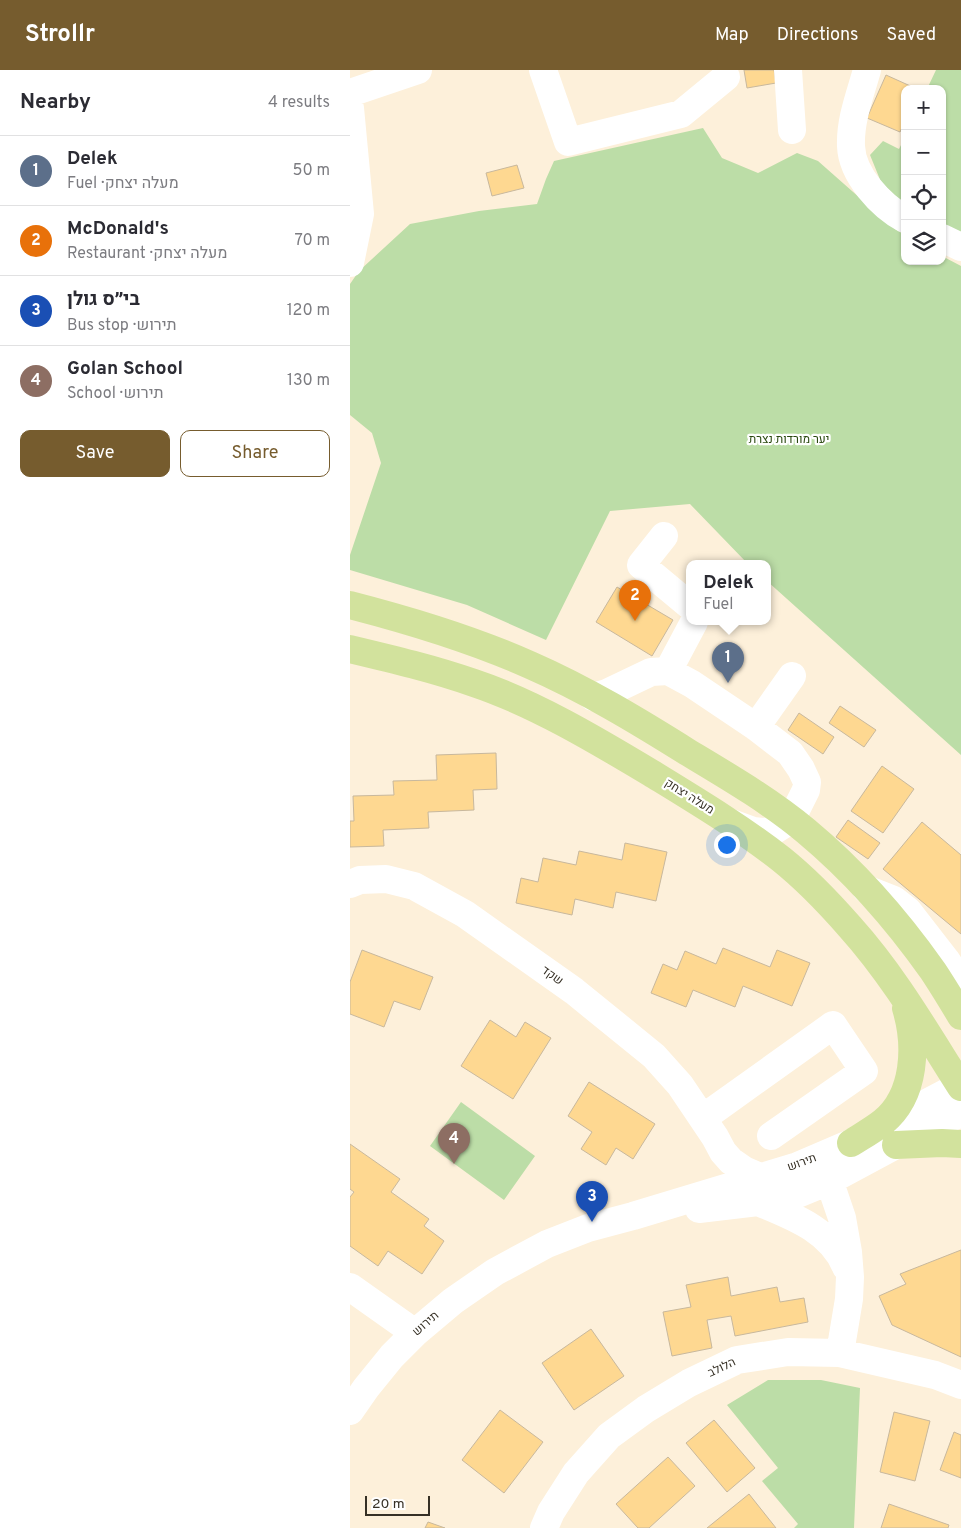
<!DOCTYPE html>
<meta charset="utf-8">
<style>
body{margin:0;font-family:Overpass,Heebo,sans-serif;background:#f7f7f7;color:#2b2b33}
.controls{position:absolute;right:15px;top:15px;display:grid;overflow:hidden;border-radius:10px;box-shadow:0 1px 4px #0004}
.controls button{width:45px;height:45px;display:grid;place-items:center;padding:0;border:0;border-bottom:1px solid #e1e1e2;background:#fff;color:#2b2b33;font:25px sans-serif}
.scale{position:absolute;left:15px;bottom:12px;width:65px;box-sizing:border-box;padding-left:5px;border:2px solid #363025;border-top:0;font-size:14px;line-height:18px;white-space:nowrap;color:#363025;-webkit-text-stroke:4px #fff;paint-order:stroke}
.you{position:absolute;left:376px;top:774px;width:18px;height:18px;margin:-12px;border:4px solid #fff;border-radius:50%;background:#1a73e8;box-shadow:0 0 0 8px #1a73e833}
.badge{display:grid;place-items:center;width:32px;height:32px;border-radius:50%;background:#765c2e;color:#fff;font-size:16px;font-weight:700}
.pin{position:absolute;translate:-50% -41px;filter:drop-shadow(0 1px 2px #0008)}
.pin::after{content:'';position:absolute;top:26px;width:18px;height:15px;background:inherit;clip-path:polygon(0 0,100% 0,50% 100%)}
.popup{position:absolute;left:336px;top:490px;width:85px;height:65px;box-sizing:border-box;display:grid;place-content:center;border-radius:10px;background:#fff;filter:drop-shadow(0 1px 4px #0005);font-size:16px;white-space:nowrap;color:#7c7c81}
.popup b{font-size:19px;color:#2b2b33}
.popup::after{content:'';position:absolute;left:50%;top:100%;margin-left:-10px;border:10px solid transparent;border-top-color:#fff}
.list{margin:0;padding:0;list-style:none}
h2{display:flex;justify-content:space-between;align-items:center;height:65px;margin:0;padding:0 20px;font-size:21px}
h2 small{font-size:16px;font-weight:400;color:#7c7c81}
.list li{display:grid;grid-template-columns:32px 1fr auto;gap:15px;align-items:center;box-sizing:border-box;height:70px;padding:0 20px;border-top:1px solid #e1e1e2}
.list b{display:block;font-size:19px;white-space:nowrap}
.list p{margin:0;font-size:16px;white-space:nowrap;color:#7c7c81}
.list em{font-size:16px;font-style:normal;color:#7c7c81}
.actions{display:flex;gap:10px;padding:15px 20px}
.actions a{flex:1;padding:11px 0;border:1px solid #765c2e;border-radius:10px;text-align:center;font-size:18px;color:#765c2e}
.actions .main{background:#765c2e;color:#fff}
.icon{flex:none;width:28px;height:28px;fill:none;stroke:currentColor;stroke-width:2;stroke-linecap:round;stroke-linejoin:round}
.map{position:relative;flex:none;width:611px;height:1458px;overflow:hidden}
header{display:flex;align-items:center;gap:30px;box-sizing:border-box;height:70px;padding:0 25px;background:#765c2e;color:#fff}
header strong{font-size:24px}
nav{display:flex;gap:28px;margin-inline-start:auto;font-size:18px}
main{display:flex}
aside{flex:1;background:#fff}
.map>svg:first-child{display:block}
.green{fill:#bcdda7}
.building{fill:#fed891;stroke:#c8b89d}
.lines{fill:none;stroke-linecap:round;stroke-linejoin:round}
.minor{stroke:#fff;stroke-width:28}
.major{stroke:#d2e29d;stroke-width:28}
.labels{text-anchor:middle;dominant-baseline:central;stroke-width:4.5;stroke-linejoin:round;paint-order:stroke}
.park-label{font-size:12px;fill:#29480e;stroke:#fff}
.street-label{font-size:12px;fill:#363025;stroke:#fff}
</style>
<header>
<strong>Strollr</strong>
<nav><a>Map</a><a>Directions</a><a>Saved</a></nav>
</header>
<main>
<aside>
<h2>Nearby<small>4 results</small></h2>
<ul class="list">
<li><span class="badge" style="background:#5c6f8a">1</span><div><b>Delek</b><p>Fuel · מעלה יצחק</p></div><em>50 m</em></li>
<li><span class="badge" style="background:#e8710a">2</span><div><b>McDonald's</b><p>Restaurant · מעלה יצחק</p></div><em>70 m</em></li>
<li><span class="badge" style="background:#1a4fb4">3</span><div><b>בי״ס גולן</b><p>Bus stop · תירוש</p></div><em>120 m</em></li>
<li><span class="badge" style="background:#8d6e63">4</span><div><b>Golan School</b><p>School · תירוש</p></div><em>130 m</em></li>
</ul>
<div class="actions"><a class="main">Save</a><a>Share</a></div>
</aside>
<div class="map">
<svg width="611" height="1458" viewBox="0 0 611 1458">
<rect width="100%" height="100%" fill="#fdf0da"/>
<path class="green" d="M586,0H611V162L592,154V19H577Z
M353,58L372,88L408,103L447,83L468,91L545,159L555,165V191H592V186L611,196V685L417,511V494H398L340,434L260,441L196,570L117,535L0,500V485L31,393L22,363L0,345V214L9,201L60,154L129,141L187,134L196,109L204,91Z
M555,67V135L531,112L520,85L533,71L549,79Z
M111,1032L185,1086L154,1130L80,1076Z
M418,1310H471L510,1318L504,1458H444L448,1454L412,1411L428,1398L377,1335Z"/>
<path class="building" d="M394,0H424L426,13L397,18Z
M536,5L567,19H555V51L550,62L517,48Z
M167,95L174,118L142,126L136,103Z
M267,517L323,550L302,586L246,552Z
M490,636L526,660L514,677L479,653Z
M449,643L484,667L473,684L438,660Z
M146,683L147,719L123,720L124,740L78,742L79,758L33,760L34,776L0,777V751H4L3,726L44,725L43,711L87,710L86,685Z
M532,696L564,719L533,763L501,741Z
M498,750L530,773L518,789L486,767Z
M572,752L611,785V864L533,799Z
M275,773L317,782L306,831L266,822L263,838L225,829L222,845L166,833L171,808L188,812L193,788L226,795L229,781L272,790Z
M373,878L420,897L427,880L460,893L442,936L393,916L385,937L343,920L336,937L301,923L313,894L327,900L335,881L366,894Z
M12,880L83,907L70,940L44,931L34,957L0,944V912Z
M140,950L166,967L175,952L201,968L163,1029L111,996Z
M239,1012L305,1054L283,1089L266,1078L256,1095L231,1079L242,1062L218,1046Z
M0,1074L50,1109L41,1122L79,1149L74,1156L94,1171L72,1204L38,1181L28,1196L0,1176V1127L4,1122L0,1119Z
M611,1180V1287L542,1255L529,1226L556,1214L550,1204Z
M378,1207L381,1226L427,1217L430,1232L454,1228L458,1252L385,1266L381,1246L357,1250L362,1278L322,1286L313,1242L341,1237L336,1215Z
M241,1259L274,1306L224,1340L192,1293Z
M150,1340L193,1372L154,1423L112,1390Z
M544,1342L580,1351L565,1411L530,1402Z
M364,1350L405,1398L377,1422L336,1373Z
M604,1362L611,1365V1408L590,1400Z
M318,1387L345,1416L299,1458H288L266,1434Z
M399,1424L426,1458H357Z
M539,1434L599,1455L598,1458H531Z
M78,1452L95,1458H75Z"/>
<g class="lines">
<path class="minor" d="M193,0L218,72L331,44L376,7
M438,0L442,60
M517,0C510,25 500,50 501,76C502,105 531,136 555,149
M0,23L68,0
M0,38L10,144L0,193
M592,168L611,177
M314,466L291,495L339,535
M318,601L344,552
M243,627L257,623L301,602L318,601L342,614L406,657L440,683L451,699L457,712L456,720L441,750L425,760L414,762L403,761L381,753
M406,657L442,606
M0,814L10,810L36,809L64,816L115,844L224,921L304,986L330,1015L365,1067L373,1082L381,1091L394,1100L410,1107
M516,819L544,830L558,841L596,890L611,912
M353,1048L483,955L514,1001L421,1066
M474,1095L492,1148L498,1182L500,1207L499,1229L490,1283
M408,1132C442,1146 481,1160 496,1197
M349,1139L408,1132L445,1125L479,1111L546,1075L611,1043
M0,1217L65,1263
M0,1341L16,1318L42,1286L65,1263L103,1231L145,1202L197,1174L238,1158L283,1146L445,1097L501,1073L611,1015
M194,1458L201,1442L226,1403L259,1366L296,1339L339,1313L387,1290L438,1282L490,1283L585,1305L611,1315"/>
<path class="major" d="M0,535C62,551 122,569 180,595C235,619 288,651 339,683C379,707 420,731 456,761C504,801 547,850 583,901C593,916 602,931 611,946
M0,579C42,589 84,599 124,613C184,633 246,670 301,703C345,730 390,757 431,789C456,809 479,833 500,857C544,906 576,962 611,1017
M501,1073C512,1066 523,1060 533,1052C566,1025 567,975 556,938
M546,1075L592,1073L611,1074"/>
</g>
<g class="labels">
<g class="park-label">
<text x="439" y="370">יער מורדות נצרת</text>
</g>
<g class="street-label">
<text transform="translate(339 727) rotate(32)">מעלה יצחק</text>
<text transform="translate(202 906) rotate(35)">שקד</text>
<text transform="translate(452 1093) rotate(-20)">תירוש</text>
<text transform="translate(76 1254) rotate(-41)">תירוש</text>
<text transform="translate(372 1298) rotate(-25)">הלולב</text>
</g>
</g>
</svg>
<div class="controls">
<button>+</button>
<button>−</button>
<button><svg class="icon" aria-label="locate" viewBox="0 0 24 24"><circle cx="12" cy="12" r="6"/><path d="M12 2v4M12 18v4M2 12h4M18 12h4"/></svg></button>
<button><svg class="icon" aria-label="layers" viewBox="0 0 24 24"><path d="M12 4l9 5-9 5-9-5zM3 14l9 5 9-5"/></svg></button>
</div>
<div class="scale">20 m</div>
<div class="you"></div>
<div class="pin badge" style="left:378px;top:613px;background:#5c6f8a">1</div>
<div class="popup"><b>Delek</b>Fuel</div>
<div class="pin badge" style="left:285px;top:551px;background:#e8710a">2</div>
<div class="pin badge" style="left:242px;top:1152px;background:#1a4fb4">3</div>
<div class="pin badge" style="left:104px;top:1094px;background:#8d6e63">4</div>
</div>
</main>
